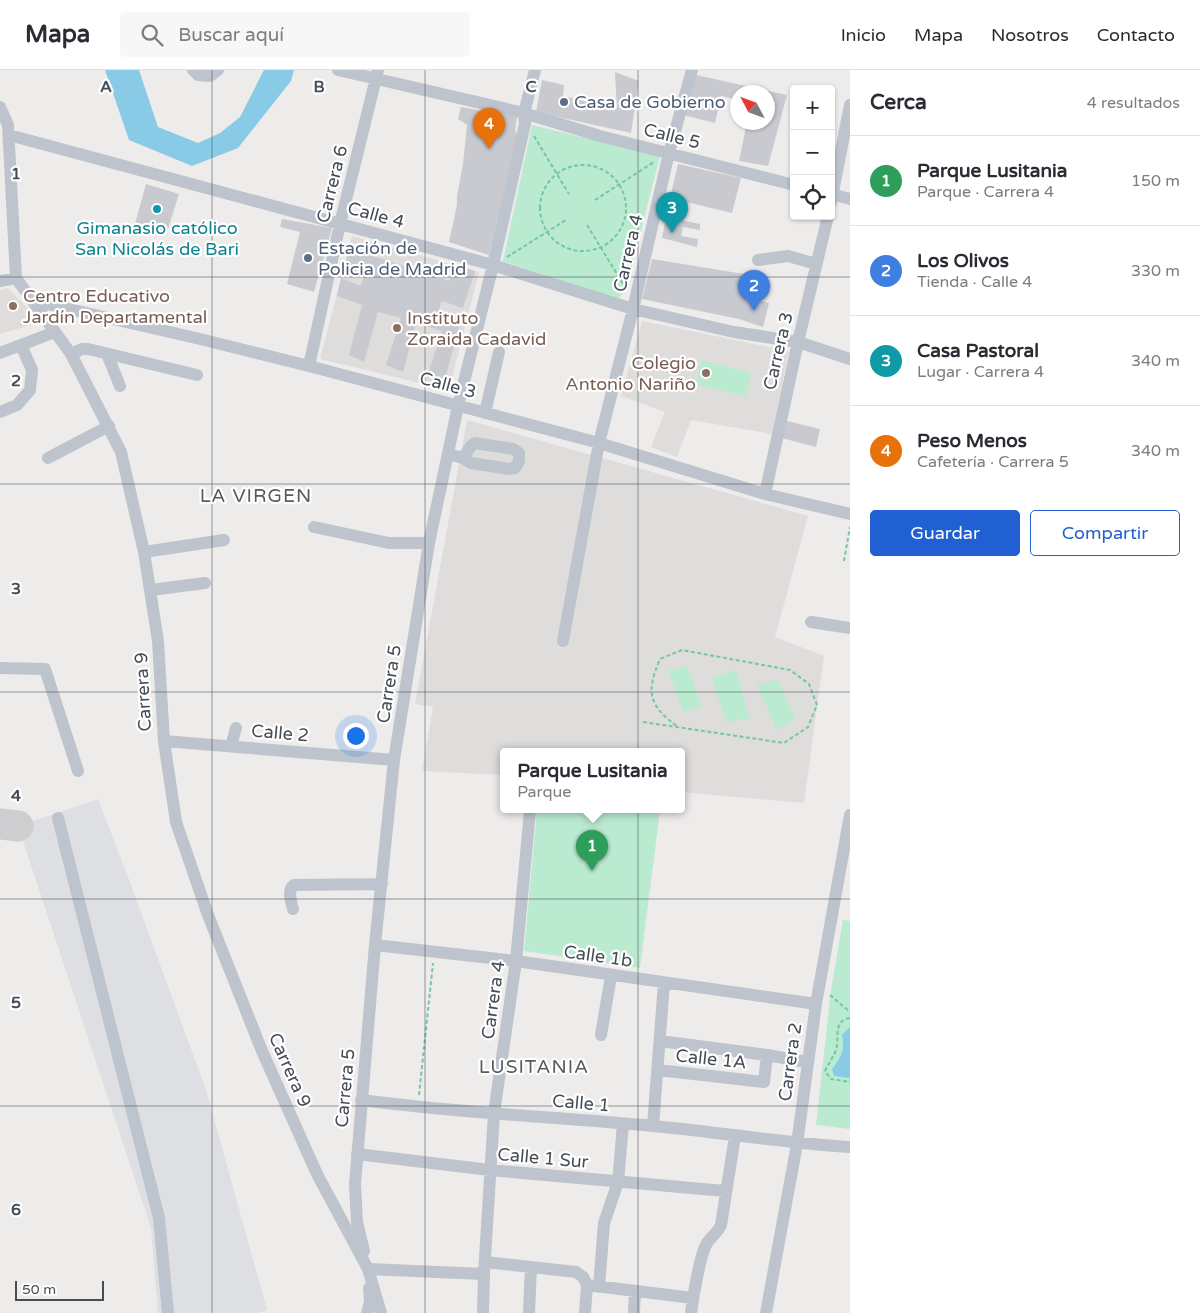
<!DOCTYPE html>
<html lang="es">
<meta charset="utf-8">
<style>
body{margin:0;font-family:"Varela Round",sans-serif;background:#f7f7f7;color:#2b2b33}
.controls{position:absolute;right:15px;top:15px;display:grid;overflow:hidden;border-radius:5px;box-shadow:0 1px 4px #0004}
.controls button{width:45px;height:45px;display:grid;place-items:center;padding:0;border:0;border-bottom:1px solid #e1e1e2;background:#fff;color:#2b2b33;font:25px sans-serif}
.compass{position:absolute;left:730px;top:15px;width:45px;height:45px;border-radius:50%;background:#fff;box-shadow:0 1px 4px #0004;rotate:311deg}
.scale{position:absolute;left:15px;bottom:12px;width:89px;box-sizing:border-box;padding-left:5px;border:2px solid #454d57;border-top:0;font-size:14px;line-height:18px;white-space:nowrap;color:#454d57;-webkit-text-stroke:4px #fff;paint-order:stroke}
.you{position:absolute;left:355px;top:665px;width:18px;height:18px;margin:-12px;border:4px solid #fff;border-radius:50%;background:#1a73e8;box-shadow:0 0 0 8px #1a73e833}
.badge{display:grid;place-items:center;width:32px;height:32px;border-radius:50%;background:#2160d2;color:#fff;font-size:16px;font-weight:700}
.pin{position:absolute;translate:-50% -41px;filter:drop-shadow(0 1px 2px #0008)}
.pin::after{content:'';position:absolute;top:26px;width:18px;height:15px;background:inherit;clip-path:polygon(0 0,100% 0,50% 100%)}
.popup{position:absolute;left:500px;top:678px;width:185px;height:65px;box-sizing:border-box;display:grid;place-content:center;border-radius:5px;background:#fff;filter:drop-shadow(0 1px 4px #0005);font-size:16px;white-space:nowrap;color:#7c7c81}
.popup b{font-size:19px;color:#2b2b33}
.popup::after{content:'';position:absolute;left:50%;top:100%;margin-left:-10px;border:10px solid transparent;border-top-color:#fff}
.list{margin:0;padding:0;list-style:none}
h2{display:flex;justify-content:space-between;align-items:center;height:65px;margin:0;padding:0 20px;font-size:21px}
h2 small{font-size:16px;font-weight:400;color:#7c7c81}
.list li{display:grid;grid-template-columns:32px 1fr auto;gap:15px;align-items:center;box-sizing:border-box;height:90px;padding:0 20px;border-top:1px solid #e1e1e2}
.list b{display:block;font-size:19px;white-space:nowrap}
.list p{margin:0;font-size:16px;white-space:nowrap;color:#7c7c81}
.list em{font-size:16px;font-style:normal;color:#7c7c81}
.actions{display:flex;gap:10px;padding:15px 20px}
.actions a{flex:1;padding:11px 0;border:1px solid #2160d2;border-radius:5px;text-align:center;font-size:18px;color:#2160d2}
.actions .main{background:#2160d2;color:#fff}
.icon{flex:none;width:28px;height:28px;fill:none;stroke:currentColor;stroke-width:2;stroke-linecap:round;stroke-linejoin:round}
.map{position:relative;flex:none;width:850px;height:1243px;overflow:hidden}
header{display:flex;align-items:center;gap:30px;box-sizing:border-box;height:70px;padding:0 25px;background:#fff;border-bottom:1px solid #e1e1e2}
header strong{font-size:24px}
nav{display:flex;gap:28px;margin-inline-start:auto;font-size:18px}
.search{width:350px;height:45px;background:#f7f7f7;display:flex;align-items:center;gap:12px;box-sizing:border-box;padding:0 18px;border-radius:5px;color:#7c7c81;font-size:19px}
main{display:flex}
aside{flex:1;background:#fff}
.map>svg:first-child{display:block}
.education{fill:#dfdcdc}
.airport{fill:#dddfe3}
.green{fill:#baebd1}
.water{fill:#89cbe6}
.lines{fill:none;stroke-linecap:round;stroke-linejoin:round}
.taxiway{stroke:#ceced0;stroke-width:31}
.building{fill:#c8cad0}
.path{stroke:#74c7a5;stroke-width:2;stroke-dasharray:4 2.5;stroke-linecap:butt}
.minor{stroke:#bdc4cd;stroke-width:12}
.grid{fill:none;stroke:#454d57;stroke-width:1;stroke-opacity:0.55}
.service-dot{fill:#5c6f8a;stroke:#fff;stroke-width:2}
.culture-dot{fill:#0f9aa8;stroke:#fff;stroke-width:2}
.education-dot{fill:#8d6e63;stroke:#fff;stroke-width:2}
.labels{text-anchor:middle;dominant-baseline:central;stroke-width:4.5;stroke-linejoin:round;paint-order:stroke}
.service-label{font-size:18px;fill:#4e5e75;stroke:#fff;text-anchor:start}
.street-label{font-size:18px;fill:#454d57;stroke:#fff}
.culture-label{font-size:18px;fill:#0d838f;stroke:#fff}
.education-label{font-size:18px;fill:#785e54;stroke:#fff;text-anchor:start}
.neighbourhood-label{font-size:19px;letter-spacing:1px;fill:#585b60;stroke:#fff}
.grid-label{font-size:16px;text-anchor:middle;font-weight:bold;fill:#454d57;stroke:#fff;stroke-width:4.5;stroke-linejoin:round;paint-order:stroke}
</style>
<header>
<strong>Mapa</strong>
<div class="search"><svg class="icon" aria-label="search" viewBox="0 0 24 24"><circle cx="10" cy="10" r="6"/><path d="M15 15l6 6"/></svg>Buscar aquí</div>
<nav><a>Inicio</a><a>Mapa</a><a>Nosotros</a><a>Contacto</a></nav>
</header>
<main>
<div class="map">
<svg width="850" height="1243" viewBox="0 0 850 1243">
<rect width="100%" height="100%" fill="#eeebeb"/>
<path class="education" d="M352,166L479,202L449,320L320,289Z
M8,218L41,252L0,264V220Z
M642,251L789,281L772,364L691,350L677,387L651,377L665,342L621,326Z
M467,350L808,446L775,567L824,586L804,733L681,722V682H503V705L422,701L433,637L415,634Z"/>
<path class="airport" d="M98,729L130,812L207,1023L267,1240L257,1243H158L151,1158L18,756Z"/>
<path class="green" d="M532,55L660,86L626,219L618,229L503,191Z
M701,290L751,303L746,326L696,315Z
M687,596L702,636L683,642L668,600Z
M736,600L750,648L726,652L712,608Z
M777,609L796,649L777,660L757,615Z
M537,740H660L640,898L524,881Z
M843,850L850,851V1059L816,1055L831,920Z"/>
<path class="water" d="M105,0H139L158,57L198,73L220,63L240,47L264,0H294L291,11L238,78L192,96L129,70Z
M850,957V1008L834,1006L832,999C841,988 845,979 842,965Z"/>
<g class="lines">
<path class="taxiway" d="M0,754L18,756"/>
</g>
<path class="building" d="M615,2L639,11L631,63L536,42L542,10L564,15L563,26L617,39Z
M696,5L787,25L768,96L739,91L747,52H768V22H738V30L721,26L715,53L683,45Z
M461,37L517,47L515,61L517,64L489,185L449,172L457,135V126L463,94L467,55L458,49Z
M678,94L741,108L732,143L670,128Z
M146,114L179,124L167,162L135,154Z
M666,147L700,154V160L683,157L681,166L698,169L697,177L662,168Z
M282,149L332,158L314,222L287,214L300,162L280,157Z
M349,178L449,211L457,195L475,201L463,238L442,231L438,242L461,249L444,313L427,307L442,261L416,253L403,302L386,295L401,248L378,242L364,292L349,285L362,235L337,226L341,208L361,216L364,206L344,199Z
M652,189L750,205L745,226L769,233L763,257L739,249L642,229Z
M783,350L820,359L816,377L778,367Z"/>
<g class="lines">
<path class="path" d="M534,66L569,124
M540 138a43 43 0 1 1 86 0a43 43 0 1 1-86 0Z
M595,130L654,92
M587,155L625,217
M507,187L566,150
M844,491L850,457
M643,652L784,673L808,657L817,635L809,614L790,600L682,580L660,589C646,622 648,635 678,657
M830,925L850,942
M850,948C832,951 840,968 836,980C833,988 828,994 825,1001L831,1009L850,1012
M419,1025L433,893"/>
<path class="minor" d="M193,0L198,5L210,6L218,0
M338,0L524,43L600,66L794,115
M0,37L8,55L16,208L71,284L121,382L144,482L158,571L164,671L176,752L208,845L262,981L317,1104L368,1199L381,1243
M9,65L493,195L633,239L734,262L798,272L850,289
M831,124L850,129
M831,132L850,35
M758,190L788,186L816,194
M0,211L16,208
M34,231L196,268L309,296L599,373L765,424L850,444
M0,283L55,262
M71,284L82,279H88L197,305
M107,284L120,316
M309,296L340,154L378,0
M0,342L17,335L30,320L32,300L21,275
M485,343L499,282
M448,384L463,388L471,376L475,373L513,379L519,383V391L515,398L509,399L471,393L463,388
M48,388L109,356
M765,424L798,272L828,146
M314,457L389,473H429
M144,482L224,470
M151,520L205,513
M811,552L850,558
M563,571L599,373L633,239L669,83L692,0
M0,598L45,599L78,701
M164,671L394,690
M231,676L236,658
M58,748L159,1148L168,1243
M293,839C291,831 287,820 294,815L382,814
M375,875L516,891L816,934
M601,965L611,906
M660,971L767,985L807,992
M658,1000L764,1012L767,985
M361,1030C458,1043 556,1047 653,1056C719,1062 784,1073 850,1077
M653,1056L664,913
M357,1084L490,1100L725,1121
M364,1181L357,1152L355,1114L375,875L394,690L429,473L458,336L493,195L525,54L524,43L535,0
M485,1192L576,1202L583,1207L587,1215L693,1228
M368,1199L484,1204
M599,1217L604,1153L618,1112L623,1054
M367,1243L370,1232L369,1218
M483,1243L484,1204L494,1043L516,891L530,741
M529,1243L531,1197
M585,1243L587,1215
M634,1243L635,1221
M691,1243C693,1229 700,1184 707,1173C711,1167 718,1162 721,1155L735,1066
M766,1243L797,1074L816,934L850,745"/>
</g>
<path class="grid" d="M212,0V1243M425,0V1243M638,0V1243M0,207H850M0,414H850M0,622H850M0,829H850M0,1036H850"/>
<g class="service-dot">
<circle cx="564" cy="32" r="5"/>
<circle cx="308" cy="188" r="5"/>
</g>
<circle class="culture-dot" cx="157" cy="139" r="5"/>
<g class="education-dot">
<circle cx="13" cy="236" r="5"/>
<circle cx="397" cy="258" r="5"/>
<circle cx="706" cy="303" r="5"/>
</g>
<g class="labels">
<g class="service-label">
<text x="574" y="32">Casa de Gobierno</text>
<text x="318" y="178">Estación de<tspan x="318" dy="21">Policia de Madrid</tspan></text>
</g>
<g class="street-label">
<text transform="translate(672 66) rotate(14)">Calle 5</text>
<text transform="translate(332 114) rotate(-76)">Carrera 6</text>
<text transform="translate(376 145) rotate(15)">Calle 4</text>
<text transform="translate(628 183) rotate(-77)">Carrera 4</text>
<text transform="translate(778 281) rotate(-77)">Carrera 3</text>
<text transform="translate(448 315) rotate(15)">Calle 3</text>
<text transform="translate(389 614) rotate(-81)">Carrera 5</text>
<text transform="translate(143 622) rotate(-93)">Carrera 9</text>
<text transform="translate(280 663) rotate(5)">Calle 2</text>
<text transform="translate(598 886) rotate(8)">Calle 1b</text>
<text transform="translate(493 930) rotate(-82)">Carrera 4</text>
<text transform="translate(711 989) rotate(6)">Calle 1A</text>
<text transform="translate(790 992) rotate(-82)">Carrera 2</text>
<text transform="translate(290 1000) rotate(66)">Carrera 9</text>
<text transform="translate(345 1018) rotate(-85)">Carrera 5</text>
<text transform="translate(581 1033) rotate(5)">Calle 1</text>
<text transform="translate(543 1088) rotate(5)">Calle 1 Sur</text>
</g>
<g class="culture-label">
<text x="157" y="158">Gimanasio católico<tspan x="157" dy="21">San Nicolás de Bari</tspan></text>
</g>
<g class="education-label">
<text x="23" y="226">Centro Educativo<tspan x="23" dy="21">Jardín Departamental</tspan></text>
<text x="407" y="248">Instituto<tspan x="407" dy="21">Zoraida Cadavid</tspan></text>
<text x="696" y="293" text-anchor="end">Colegio<tspan x="696" dy="21">Antonio Nariño</tspan></text>
</g>
<g class="neighbourhood-label">
<text x="256" y="426">LA VIRGEN</text>
<text x="534" y="997">LUSITANIA</text>
</g>
</g>
<g class="grid-label">
<text x="106" y="22">A</text>
<text x="319" y="22">B</text>
<text x="531" y="22">C</text>
<text x="16" y="109">1</text>
<text x="16" y="316">2</text>
<text x="16" y="524">3</text>
<text x="16" y="731">4</text>
<text x="16" y="938">5</text>
<text x="16" y="1145">6</text>
</g>
</svg>
<div class="controls">
<button>+</button>
<button>−</button>
<button><svg class="icon" aria-label="locate" viewBox="0 0 24 24"><circle cx="12" cy="12" r="6"/><path d="M12 2v4M12 18v4M2 12h4M18 12h4"/></svg></button>
</div>
<svg class="compass" viewBox="-18 -18 36 36"><path d="M0-13l5 13h-10z" fill="#e53935"/><path d="M0 13l5-13h-10z" fill="#7c7c81"/></svg>
<div class="scale">50 m</div>
<div class="you"></div>
<div class="pin badge" style="left:592px;top:801px;background:#2e9e5b">1</div>
<div class="popup"><b>Parque Lusitania</b>Parque</div>
<div class="pin badge" style="left:754px;top:241px;background:#3f7fe0">2</div>
<div class="pin badge" style="left:672px;top:163px;background:#0f9aa8">3</div>
<div class="pin badge" style="left:489px;top:79px;background:#e8710a">4</div>
</div>
<aside>
<h2>Cerca<small>4 resultados</small></h2>
<ul class="list">
<li><span class="badge" style="background:#2e9e5b">1</span><div><b>Parque Lusitania</b><p>Parque · Carrera 4</p></div><em>150 m</em></li>
<li><span class="badge" style="background:#3f7fe0">2</span><div><b>Los Olivos</b><p>Tienda · Calle 4</p></div><em>330 m</em></li>
<li><span class="badge" style="background:#0f9aa8">3</span><div><b>Casa Pastoral</b><p>Lugar · Carrera 4</p></div><em>340 m</em></li>
<li><span class="badge" style="background:#e8710a">4</span><div><b>Peso Menos</b><p>Cafetería · Carrera 5</p></div><em>340 m</em></li>
</ul>
<div class="actions"><a class="main">Guardar</a><a>Compartir</a></div>
</aside>
</main>
